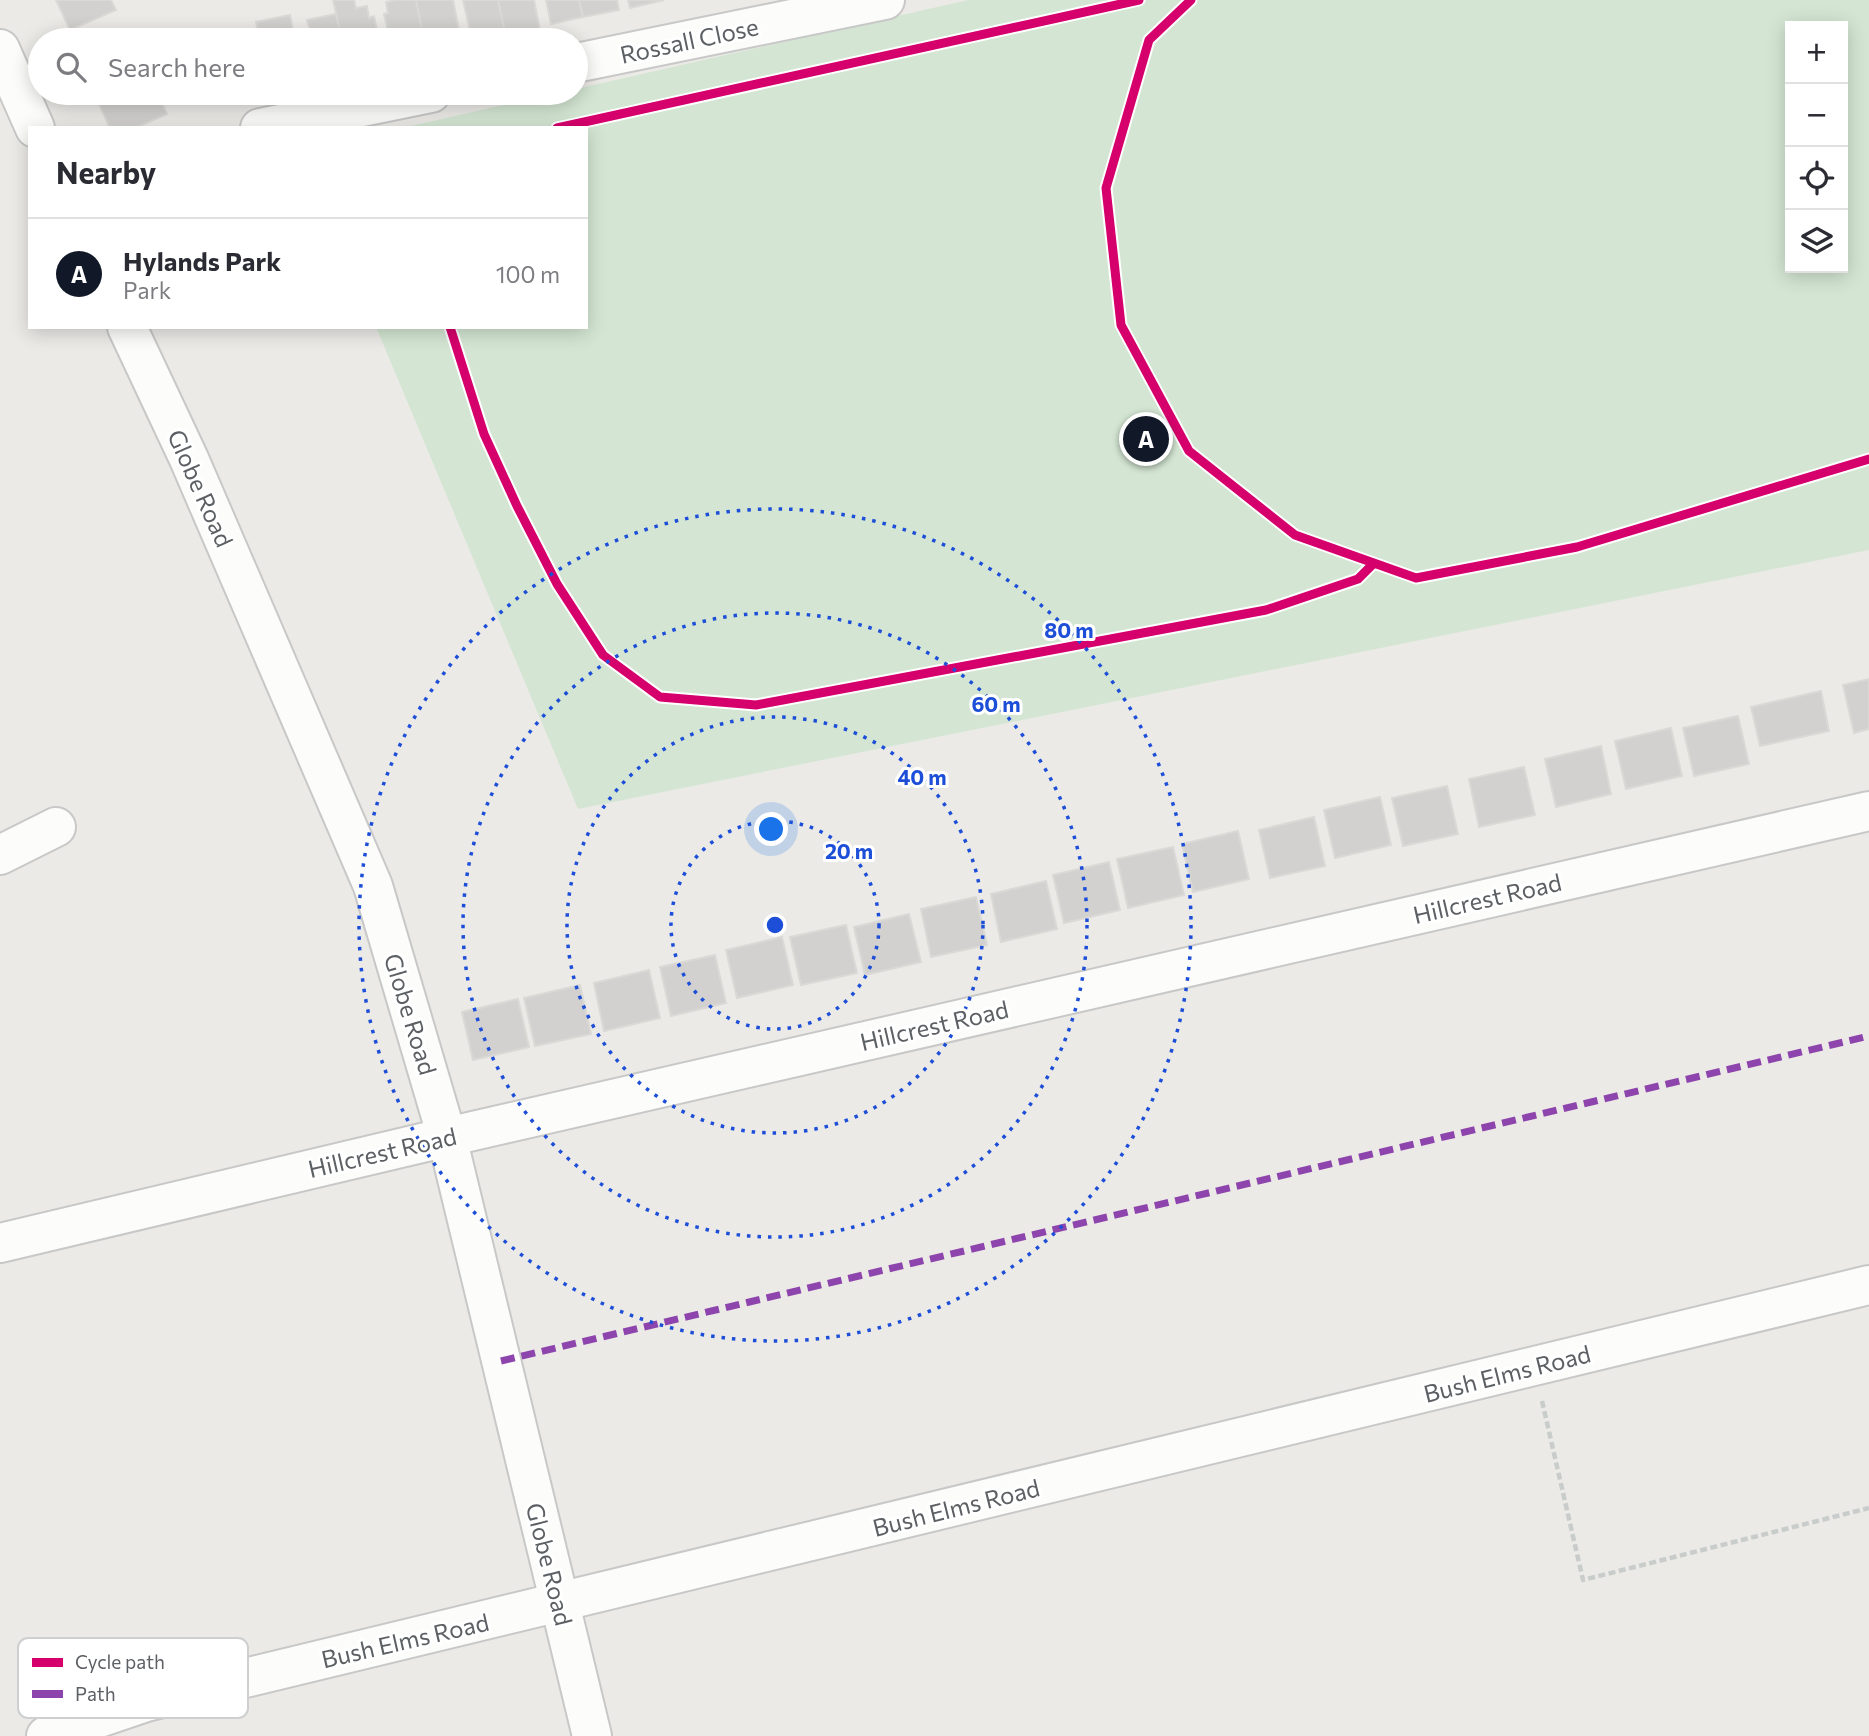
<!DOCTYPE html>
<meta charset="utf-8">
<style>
body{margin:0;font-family:Commissioner,sans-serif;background:#f7f7f7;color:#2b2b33}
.controls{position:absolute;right:21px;top:21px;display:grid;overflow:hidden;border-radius:0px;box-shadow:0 4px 18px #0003}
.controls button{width:63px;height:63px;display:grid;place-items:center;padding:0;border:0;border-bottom:2px solid #e1e1e2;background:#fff;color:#2b2b33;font:35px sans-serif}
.you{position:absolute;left:772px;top:830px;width:24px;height:24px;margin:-18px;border:5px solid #fff;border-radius:50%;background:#1a73e8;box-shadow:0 0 0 10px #1a73e833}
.badge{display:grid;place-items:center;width:46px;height:46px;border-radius:50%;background:#111827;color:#fff;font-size:23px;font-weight:700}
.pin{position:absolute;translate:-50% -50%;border:4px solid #fff;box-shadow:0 2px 7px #0006}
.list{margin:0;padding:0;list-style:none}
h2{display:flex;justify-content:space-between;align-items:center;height:91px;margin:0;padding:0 28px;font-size:30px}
h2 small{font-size:23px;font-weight:400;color:#7c7c81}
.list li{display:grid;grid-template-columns:46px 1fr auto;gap:21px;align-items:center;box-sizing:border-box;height:112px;padding:0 28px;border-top:2px solid #e1e1e2}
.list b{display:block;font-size:26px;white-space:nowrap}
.list p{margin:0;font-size:23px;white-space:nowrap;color:#7c7c81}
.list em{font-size:23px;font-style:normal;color:#7c7c81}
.icon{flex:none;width:38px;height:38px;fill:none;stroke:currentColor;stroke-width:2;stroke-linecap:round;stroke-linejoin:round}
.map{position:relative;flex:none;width:1869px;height:1736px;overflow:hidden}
.search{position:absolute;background:#fff;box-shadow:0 4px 18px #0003;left:28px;top:28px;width:560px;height:77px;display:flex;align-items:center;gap:18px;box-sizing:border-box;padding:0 24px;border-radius:38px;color:#7c7c81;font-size:26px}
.panel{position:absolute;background:#fff;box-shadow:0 4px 18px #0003;left:28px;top:126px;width:560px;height:203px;border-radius:0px}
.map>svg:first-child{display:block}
.green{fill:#d4e6d3;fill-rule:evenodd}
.building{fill:#d2d1cf;stroke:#dad9d6;stroke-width:2}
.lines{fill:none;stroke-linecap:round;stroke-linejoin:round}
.minor-casing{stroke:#c8c8c8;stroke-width:42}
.path{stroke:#c8ccca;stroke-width:4.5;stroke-dasharray:7 3.5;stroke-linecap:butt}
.minor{stroke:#fcfcfb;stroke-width:38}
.quiet{stroke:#8e44ad;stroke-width:7;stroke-dasharray:14 7;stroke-linecap:butt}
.cycleway-casing{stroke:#fff;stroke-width:13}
.cycleway{stroke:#d6006c;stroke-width:9}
.ring{fill:none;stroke:#1d4ed8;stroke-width:3.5;stroke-dasharray:3.5 7}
.labels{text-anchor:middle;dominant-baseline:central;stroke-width:6;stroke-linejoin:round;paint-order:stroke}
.street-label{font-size:24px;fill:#5c5f63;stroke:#fff}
.key{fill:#fff;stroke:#cecfd0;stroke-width:2}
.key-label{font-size:19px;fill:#5c5f63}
.centre{fill:#1d4ed8;stroke:#fff;stroke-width:3.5}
.ring-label{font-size:21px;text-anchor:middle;font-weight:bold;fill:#1d4ed8;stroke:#fff;stroke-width:6;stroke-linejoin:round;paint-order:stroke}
</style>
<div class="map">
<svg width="1869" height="1736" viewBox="0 0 1869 1736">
<rect width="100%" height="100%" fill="#ebeae6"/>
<path class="green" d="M968,0H1869V550L578,809L376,327H586V128H402L557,93H576V89ZM1790,26H1843V268H1790Z"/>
<path class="building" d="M56,0H111L116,10L70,30Z
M333,0H354L356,8L367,6L369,18L374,16L379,40H342Z
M396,0H416L424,40H390L384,14L388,13L386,2Z
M416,0H453L461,40H424Z
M463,0H498L506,37L489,40H472Z
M498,0H534L540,30L506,37Z
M546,0H579L583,17L551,24Z
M579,0H617L619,10L583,17Z
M628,0H664L630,8Z
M336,14L342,40H307L305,32L310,30L307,20Z
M290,15L295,40H260L256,22Z
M94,93H157L167,114L135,128H110Z
M209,93H225L226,96L211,100Z
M1869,679V729L1854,733L1843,685Z
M1821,691L1829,731L1760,746L1751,707Z
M1738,716L1749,764L1694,776L1683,728Z
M1671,728L1682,776L1626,789L1615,741Z
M1601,746L1611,794L1556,807L1545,759Z
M1524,767L1535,815L1479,827L1469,779Z
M1447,786L1458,834L1403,846L1392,798Z
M1380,797L1391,845L1335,858L1324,810Z
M1314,817L1325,866L1270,878L1259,830Z
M1238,831L1249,879L1193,892L1182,844Z
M1173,847L1184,895L1128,908L1117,859Z
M1109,862L1120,910L1064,923L1053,875Z
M1046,881L1057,929L1001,942L991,894Z
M976,897L987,945L931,957L921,909Z
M909,914L921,962L865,975L854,927Z
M846,925L857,973L801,985L790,937Z
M782,937L793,985L737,998L726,950Z
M715,955L726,1003L671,1016L660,967Z
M649,970L660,1018L604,1031L594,983Z
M580,985L591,1034L535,1046L524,998Z
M518,999L529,1047L473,1060L462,1012Z"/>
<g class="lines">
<g class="minor-casing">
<path id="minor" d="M0,49L35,128
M576,63L885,0
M260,128L431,93
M127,327L189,459L373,886L447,1137L592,1736
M0,855L56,827
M0,1243L447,1137L1869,811
M46,1736L146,1702L1869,1285"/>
</g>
<path class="path" d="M1542,1401L1583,1580L1869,1508"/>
<use href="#minor" class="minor"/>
<path class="quiet" d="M501,1361L1869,1036"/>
<g class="cycleway-casing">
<path id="cycleway" d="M1191,0L1149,40L1106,188L1121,325L1189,451L1295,535L1416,578L1577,547L1869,459
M557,128L1139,0
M450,327L484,434L517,506L557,584L603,655L660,697L756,705L1266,610L1358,579L1374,563"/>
</g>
<use href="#cycleway" class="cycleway"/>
</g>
<g class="ring">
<circle cx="775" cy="925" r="104"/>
<circle cx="775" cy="925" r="208"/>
<circle cx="775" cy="925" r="312"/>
<circle cx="775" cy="925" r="416"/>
</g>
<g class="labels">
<g class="street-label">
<text transform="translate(689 40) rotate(-12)">Rossall Close</text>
<text transform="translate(201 488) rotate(66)">Globe Road</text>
<text transform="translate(1487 898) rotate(-13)">Hillcrest Road</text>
<text transform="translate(411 1014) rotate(73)">Globe Road</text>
<text transform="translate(934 1025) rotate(-13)">Hillcrest Road</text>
<text transform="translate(382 1152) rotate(-13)">Hillcrest Road</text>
<text transform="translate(1507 1373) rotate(-14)">Bush Elms Road</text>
<text transform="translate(956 1507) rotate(-14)">Bush Elms Road</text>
<text transform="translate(550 1564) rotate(76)">Globe Road</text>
<text transform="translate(405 1640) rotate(-13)">Bush Elms Road</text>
</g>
</g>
<rect x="18" y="1638" width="230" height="80" rx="10" class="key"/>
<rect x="32" y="1658" width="31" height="9" fill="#d6006c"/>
<rect x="32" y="1690" width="31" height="8" fill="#8e44ad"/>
<g class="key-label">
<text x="75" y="1669">Cycle path</text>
<text x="75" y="1701">Path</text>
</g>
<circle cx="775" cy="925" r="10" class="centre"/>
<g class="ring-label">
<text x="1069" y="638">80 m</text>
<text x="996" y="712">60 m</text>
<text x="922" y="785">40 m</text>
<text x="849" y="859">20 m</text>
</g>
</svg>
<div class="controls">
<button>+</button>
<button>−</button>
<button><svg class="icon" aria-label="locate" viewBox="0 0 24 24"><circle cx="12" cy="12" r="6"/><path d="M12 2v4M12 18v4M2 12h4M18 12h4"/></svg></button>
<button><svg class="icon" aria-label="layers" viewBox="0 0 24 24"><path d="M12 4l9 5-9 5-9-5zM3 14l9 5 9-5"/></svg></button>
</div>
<div class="you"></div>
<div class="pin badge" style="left:1146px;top:439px">A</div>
<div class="search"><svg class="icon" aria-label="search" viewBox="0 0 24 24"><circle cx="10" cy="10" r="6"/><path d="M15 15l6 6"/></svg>Search here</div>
<section class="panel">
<h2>Nearby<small></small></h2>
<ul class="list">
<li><span class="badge">A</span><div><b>Hylands Park</b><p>Park</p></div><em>100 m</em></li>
</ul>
</section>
</div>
